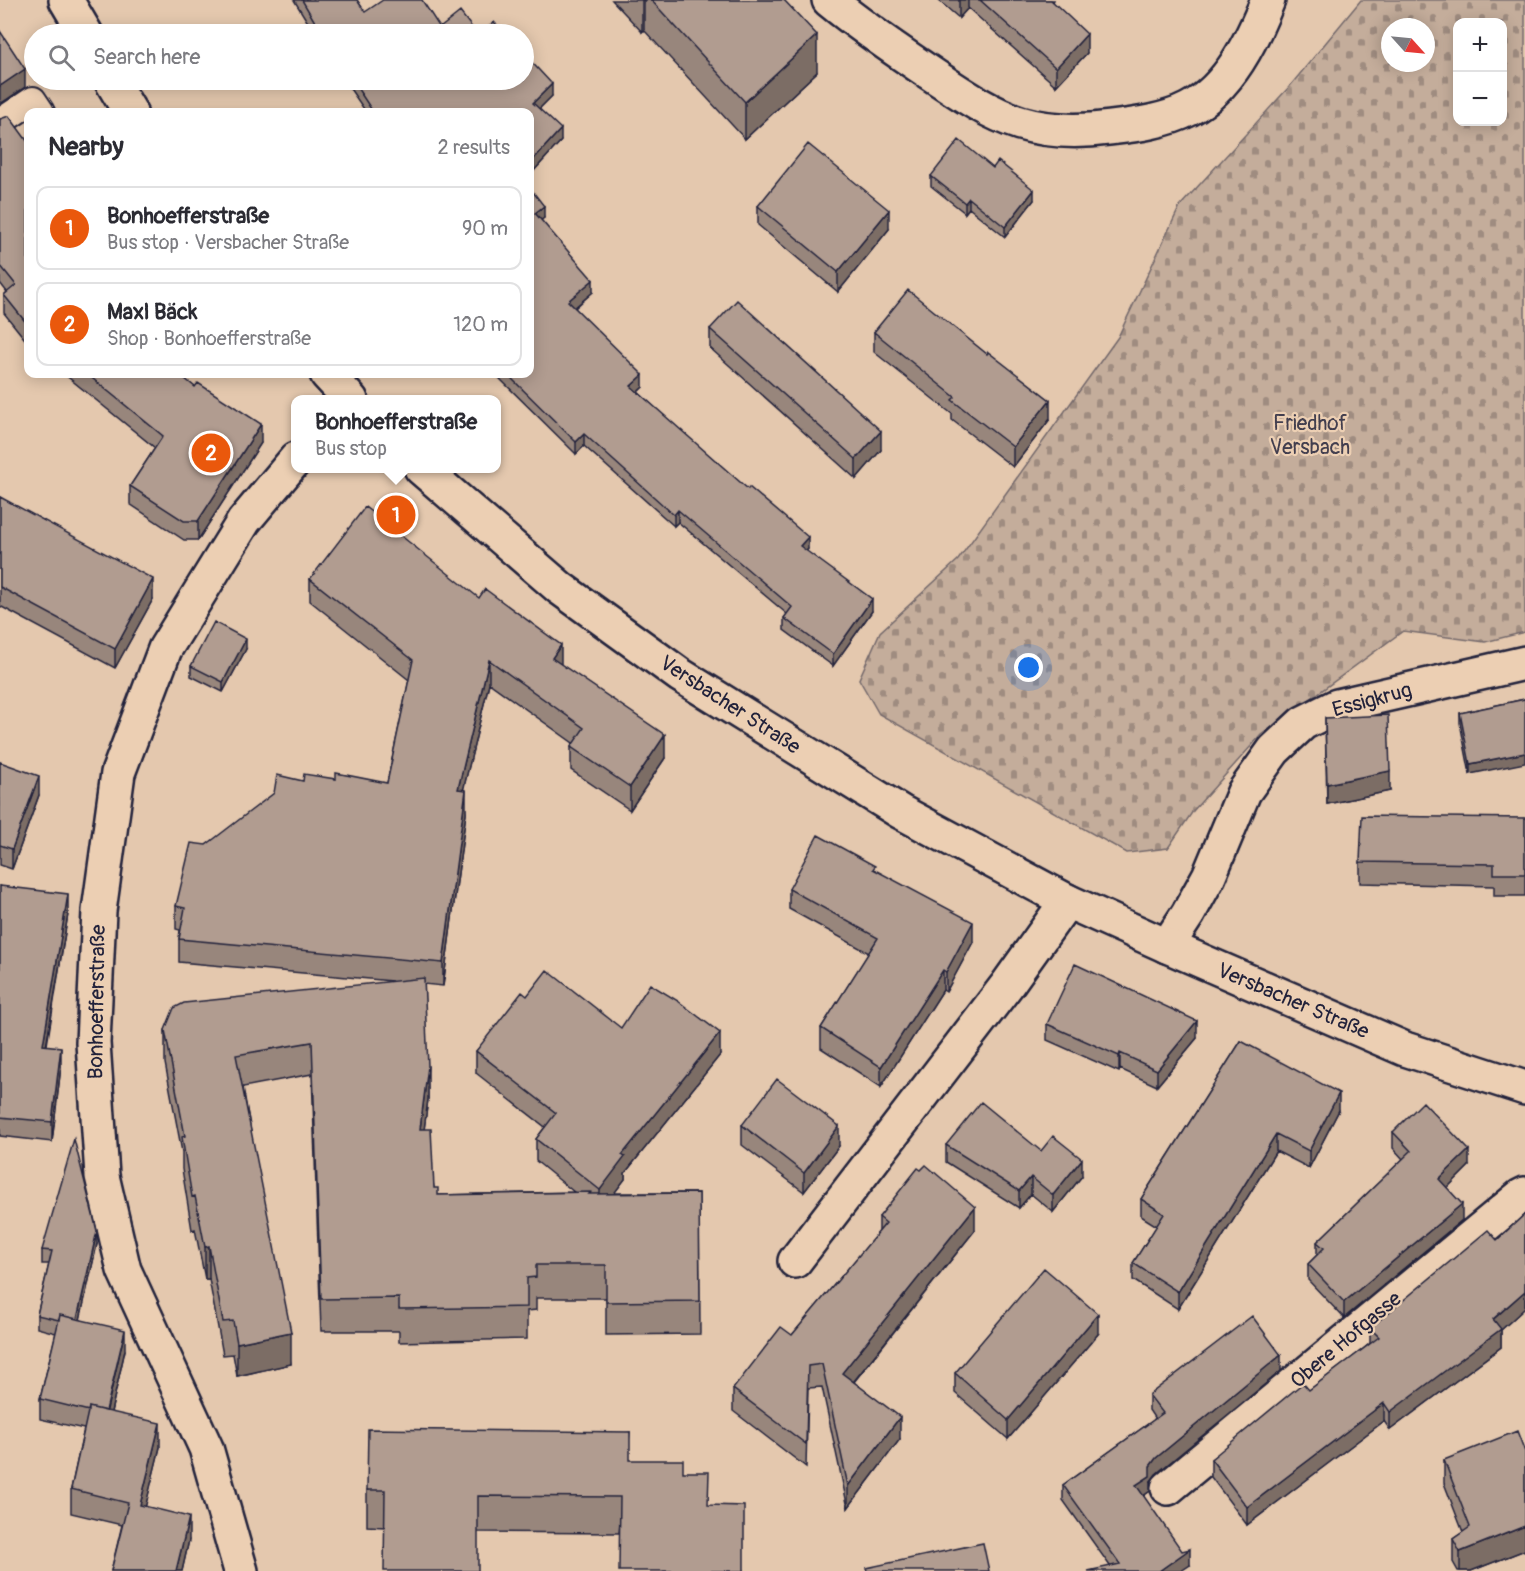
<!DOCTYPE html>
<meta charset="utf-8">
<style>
body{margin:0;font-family:Pangolin,sans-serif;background:#f7f7f7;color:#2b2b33}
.controls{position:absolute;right:18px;top:18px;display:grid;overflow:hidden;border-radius:12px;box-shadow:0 3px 15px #0003}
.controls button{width:54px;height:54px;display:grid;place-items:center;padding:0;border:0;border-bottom:2px solid #e1e1e2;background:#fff;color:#2b2b33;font:30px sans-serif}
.compass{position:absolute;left:1381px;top:18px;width:54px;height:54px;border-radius:50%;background:#fff;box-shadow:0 3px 15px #0003;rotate:117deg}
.you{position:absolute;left:1029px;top:668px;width:21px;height:21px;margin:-15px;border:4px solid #fff;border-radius:50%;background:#1a73e8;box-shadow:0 0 0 9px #1a73e833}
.badge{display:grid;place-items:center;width:39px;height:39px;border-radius:50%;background:#ea580c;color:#fff;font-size:20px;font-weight:700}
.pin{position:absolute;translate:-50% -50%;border:3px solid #fff;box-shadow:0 2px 6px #0006}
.popup{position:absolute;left:291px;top:395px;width:210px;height:78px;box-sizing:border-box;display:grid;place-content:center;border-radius:12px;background:#fff;filter:drop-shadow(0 2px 4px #0005);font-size:20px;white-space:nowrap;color:#7c7c81}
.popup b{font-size:22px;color:#2b2b33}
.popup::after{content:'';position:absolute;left:50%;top:100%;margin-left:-12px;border:12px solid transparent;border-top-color:#fff}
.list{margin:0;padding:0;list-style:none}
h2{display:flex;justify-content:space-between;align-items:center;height:78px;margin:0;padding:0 24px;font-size:26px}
h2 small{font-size:20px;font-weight:400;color:#7c7c81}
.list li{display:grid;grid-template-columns:39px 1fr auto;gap:18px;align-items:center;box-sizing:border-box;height:84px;margin:0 12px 12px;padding:0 12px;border:2px solid #e1e1e2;border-radius:12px}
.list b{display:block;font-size:22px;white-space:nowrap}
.list p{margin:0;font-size:20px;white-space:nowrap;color:#7c7c81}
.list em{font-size:20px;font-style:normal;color:#7c7c81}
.icon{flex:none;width:33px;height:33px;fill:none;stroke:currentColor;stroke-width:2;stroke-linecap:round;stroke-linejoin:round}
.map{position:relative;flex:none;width:1525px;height:1571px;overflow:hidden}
.search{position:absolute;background:#fff;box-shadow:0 3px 15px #0003;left:24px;top:24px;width:510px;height:66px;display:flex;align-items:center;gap:15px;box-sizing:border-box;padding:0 21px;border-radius:33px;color:#7c7c81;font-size:22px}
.panel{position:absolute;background:#fff;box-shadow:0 3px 15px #0003;left:24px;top:108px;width:510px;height:270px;border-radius:12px}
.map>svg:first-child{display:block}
.cemetery{fill:url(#cemetery-stones);stroke:#73686b;stroke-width:1.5;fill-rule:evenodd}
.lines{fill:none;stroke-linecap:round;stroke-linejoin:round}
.lane-casing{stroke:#22223b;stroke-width:30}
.street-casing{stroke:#22223b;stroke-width:38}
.secondary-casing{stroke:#22223b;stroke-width:38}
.lane{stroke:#eccfb3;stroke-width:26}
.street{stroke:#eccfb3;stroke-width:33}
.secondary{stroke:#eccfb3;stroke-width:33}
.wall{fill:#98867c;stroke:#22223b;stroke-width:1.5}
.shaded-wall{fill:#7c6d65;stroke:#22223b;stroke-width:1.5}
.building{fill:#b19c90;stroke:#22223b;stroke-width:1.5}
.labels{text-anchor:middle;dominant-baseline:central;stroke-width:4.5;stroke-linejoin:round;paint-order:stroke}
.park-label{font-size:21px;fill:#423e4e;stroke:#eccfb3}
.street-label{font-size:21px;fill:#22223b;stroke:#eccfb3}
</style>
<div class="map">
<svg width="1525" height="1571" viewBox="0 0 1525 1571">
<defs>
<pattern id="cemetery-stones" width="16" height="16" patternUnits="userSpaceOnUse" patternTransform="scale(1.5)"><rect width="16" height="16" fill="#c4ad9b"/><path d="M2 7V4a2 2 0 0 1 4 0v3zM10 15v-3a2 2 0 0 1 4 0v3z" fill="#9f8c80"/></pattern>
</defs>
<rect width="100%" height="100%" fill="#e4c8ae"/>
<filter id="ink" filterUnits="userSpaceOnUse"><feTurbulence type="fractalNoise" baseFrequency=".0167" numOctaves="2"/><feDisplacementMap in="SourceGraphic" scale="12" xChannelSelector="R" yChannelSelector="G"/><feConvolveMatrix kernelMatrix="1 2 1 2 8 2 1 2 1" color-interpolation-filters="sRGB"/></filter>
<g filter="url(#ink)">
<path class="cemetery" d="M1361,0H1525V632L1485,642L1403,631L1261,735L1193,811L1168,848L1127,853L879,714L859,679L880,632L958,560L1118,337L1180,206L1290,86ZM1458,22H1502V122H1458ZM1390,27H1426V63H1390Z"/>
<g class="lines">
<g class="lane-casing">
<path id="lane" d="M0,122L33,100L41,112"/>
</g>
<g class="street-casing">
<path id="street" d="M829,0C863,28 900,53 936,77C963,95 989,113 1020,123C1050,132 1079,132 1110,128C1136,125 1166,121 1189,109C1230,87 1252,40 1268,0
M1167,946L1188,914L1209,876L1244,792L1274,750L1303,723L1337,706L1525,663
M795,1261L1007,985L1067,901
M1168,1488L1521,1196L1525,1194
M241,1571L206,1448L124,1270L102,1176L93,1043L99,911L118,773L165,649L244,521L296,459"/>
</g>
<g class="secondary-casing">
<path id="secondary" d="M66,0L86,34
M111,80L130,112
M327,374L351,400
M421,468L560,588L680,675L901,812L1067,901L1167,946L1405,1049L1525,1088"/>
</g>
<use href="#lane" class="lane"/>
<use href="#street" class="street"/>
<use href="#secondary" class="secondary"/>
</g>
<path class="wall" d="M294,0H357L365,12L477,34H315Z
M612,0H784L817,72L745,139L644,30L642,32Z
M938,0H1054L1053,2L1087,53L1056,86L968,8L959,18Z
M344,80H524L552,96L539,109L561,141L530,175V112H366Z
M0,119L28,142V343L4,313V295L7,292L0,283Z
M993,168L1034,200L1005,237L969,208L965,213L931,186V176Z
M530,188L544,218L541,220L593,292L575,308L643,387L638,392L808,549L806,551L872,611L833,666L784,630V618L787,614L678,522L674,526L584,446L576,454L495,374H530Z
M758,206L889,229L838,292L758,225Z
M710,329L881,450L856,479L710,348Z
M874,332L1050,419L1013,467L952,420V414L874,352Z
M64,374H179L261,443L198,540H184L130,504V486L155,448Z
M0,497L153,599L115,668L0,606Z
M310,579L561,665L665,758L630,810L571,770V747L573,743L489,683L463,790L466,813L443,986L424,984L428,1099L424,1129L434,1188L438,1195L574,1192L536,1161V1139L545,1127L476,1073V1051L527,996L621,1028L720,1055L625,1173V1179L614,1193H699L700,1334L606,1335V1298H536V1310L527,1311V1339L399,1342V1331H321L312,1074L243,1087L291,1364L237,1376L233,1354L223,1355L209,1279H205L195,1229L192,1230L182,1169V1152L165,1063V1030L392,981L179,962V939L180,930L176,929V906L206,845L303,781L387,783L409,680L310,601Z
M246,649L223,692L191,676V666Z
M1525,699L1470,774L1460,723V713Z
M1325,718L1390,791L1327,804Z
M0,762L39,795L12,869L0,865Z
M1525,818V896H1494V886L1360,883V862Z
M875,870L973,942L946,992L943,990L881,1087L821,1048V1028L869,953L789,909V889Z
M0,886L68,914L47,1045L61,1066L52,1142L0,1136Z
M1047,1024L1197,1038L1157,1086L1120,1069L1119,1072L1047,1040Z
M1241,1041L1339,1110L1309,1168L1276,1151L1178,1309L1133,1280V1263L1157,1226L1141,1216V1199Z
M742,1125L839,1146L804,1192L742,1145Z
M1393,1132L1469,1166L1447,1188L1462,1220L1344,1318L1308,1280V1264L1317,1255V1242L1403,1159L1393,1148Z
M946,1145L1082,1176L1053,1212L1031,1194L1019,1208L946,1162Z
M1525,1214V1308L1501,1330V1347L1390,1430L1384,1421L1247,1525L1211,1477V1459L1309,1390L1370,1344V1328L1497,1240Z
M879,1217L975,1230L854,1382L900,1439L848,1508L822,1387L808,1388L806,1467L733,1411V1389L792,1335L879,1232Z
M97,1244L80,1319L125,1350L111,1412L160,1447L145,1507L189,1540L182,1571H111L122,1525L71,1513V1489L84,1429L40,1419V1399L56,1333L37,1328V1315L49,1264H42V1250Z
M1098,1334L1008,1439L955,1393V1373Z
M1281,1371L1156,1474L1150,1482V1491L1143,1496L1190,1565L1110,1566L1063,1500V1485L1155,1419L1149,1410V1395Z
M630,1432L619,1533L478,1532L367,1526V1490Z
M1525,1452V1550L1471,1571H1458L1453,1562V1539L1463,1532L1444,1483V1460Z"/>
<path class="shaded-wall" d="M642,0H644V30L642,32Z
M959,0H968V8L959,18Z
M1087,34V53L1056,86V68Z
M817,35V72L745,139V102Z
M25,69V87L0,104V86Z
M552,84V96L533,115V103Z
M561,129V141L530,175V163Z
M1034,190V200L1005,237V227Z
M969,198V208L965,213V203Z
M544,206V218L535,225V213Z
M889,210V229L838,292V272Z
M593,280V292L568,313V301Z
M643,375V387L631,398V386Z
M1050,400V419L1013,467V447Z
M261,424V443L198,540V521Z
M881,431V450L856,479V459Z
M584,434V446L576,454V442Z
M678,510V522L674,526V515Z
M808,537V549L800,558V546Z
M153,579V599L115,668V649Z
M872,599V611L833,666V654Z
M246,639V649L223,692V682Z
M561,645V668L552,658Z
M489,660V683L458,812V789Z
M665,735V758L630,810V787Z
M1525,753V763L1470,774V764Z
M1390,771V791L1327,804V784Z
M39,776V795L12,869V849Z
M466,790V813L443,986V963Z
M68,894V914L43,1065V1045Z
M973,922V942L946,992V972Z
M943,970V990L881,1087V1067Z
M1197,1021V1038L1157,1086V1070Z
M720,1033V1055L625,1173V1179L600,1212V1190L622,1155Z
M61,1047V1066L52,1142V1122Z
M1120,1053V1069L1119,1072V1056Z
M428,1066V1099L420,1162V1129Z
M1339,1093V1110L1309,1168V1151Z
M839,1126V1146L804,1192V1173Z
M1276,1134V1151L1178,1309V1292Z
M1469,1150V1166L1439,1196V1179Z
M1082,1159V1176L1053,1212V1195Z
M1031,1177V1194L1019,1208V1191Z
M1462,1204V1220L1344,1318V1302Z
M975,1207V1230L842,1396V1373Z
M97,1231V1244L76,1338V1324Z
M209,1246V1279H205V1247Z
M1525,1291V1308L1501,1330V1347L1390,1430V1412Z
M1098,1314V1334L1008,1439V1420Z
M125,1330V1350L106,1434V1414Z
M291,1332V1364L237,1376V1343Z
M1281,1355V1371L1156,1474L1150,1482V1491L1136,1501V1485L1156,1458Z
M1384,1403V1421L1247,1525V1507Z
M900,1417V1439L848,1508V1486Z
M160,1423V1447L140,1529V1505Z
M189,1517V1540L182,1571H176Z
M1525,1526V1550L1471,1571H1460V1552Z
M1190,1549V1565L1181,1571H1159Z"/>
<path class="building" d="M302,0H357L365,12L383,0H422L440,28L460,12L477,34H322Z
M651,0H784L817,35L745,102Z
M980,0H1051L1087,34L1056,68Z
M494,22L506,34H480Z
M0,31L25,69L0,86Z
M524,54L552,84L533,103L561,129L530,163V112H373L352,80H524Z
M9,116L28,142V325L4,295L16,285L0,265V119Z
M959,140L993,168L998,161L1034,190L1005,227L969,198L965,203L931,176Z
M808,144L889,210L838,272L758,206Z
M530,188L544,206L535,213L593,280L568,301L643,375L631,386L748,489L749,487L808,537L800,546L872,599L833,654L784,618L792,607L678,510L674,515L584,434L576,442L507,374H530Z
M908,290L987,354L988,352L1050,400L1013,447L952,400L955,397L874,332Z
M737,300L881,431L856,459L710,329Z
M87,374H179L195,387L198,383L261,424L198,521H184L130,486L163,436Z
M0,497L153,579L115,649L0,587Z
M365,507L479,598L485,589L561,645L552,658L665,735L630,787L571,747L584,728L489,660L458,789L466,790L443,963L179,939L185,908L176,906L191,843L206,845L274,793L277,775L303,781L304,774L336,779V773L387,783L413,660L310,579Z
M214,622L246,639L223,682L191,666Z
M1525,699V753L1470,764L1460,713Z
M1388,715L1390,771L1327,784L1325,718Z
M0,762L39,776L12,849L0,845Z
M1362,816L1525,818V874H1494V864L1360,862Z
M818,835L875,866L873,869L973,922L946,972L943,970L881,1067L821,1028L878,938L789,889Z
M0,886L68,894L43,1045L61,1047L52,1122L0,1117Z
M1075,964L1197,1021L1157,1070L1120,1053L1119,1056L1047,1024Z
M547,970L621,1028L650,984L678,1001L720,1033L622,1155L625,1157L600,1190L536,1139L556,1113L476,1051L522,992L527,996Z
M424,978L428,1066L420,1129H431L434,1188H438V1195L591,1192L589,1194L699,1193L700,1301L606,1302V1265H536V1277L527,1278V1307L399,1309V1298L321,1299L312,1042L236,1055L291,1332L237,1343L233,1321L223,1322L209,1246L205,1247L195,1196L192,1197L182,1137L185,1136L165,1030L174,1008L184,1003Z
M1241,1041L1339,1093L1309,1151L1276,1134L1178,1292L1133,1263L1164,1214L1141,1199Z
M777,1079L839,1126L804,1173L742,1125Z
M981,1102L1041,1151L1053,1136L1082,1159L1053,1195L1031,1177L1019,1191L946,1145Z
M1423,1102L1469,1150L1439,1179L1462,1204L1344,1302L1308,1264L1324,1248L1317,1242L1411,1151L1393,1132Z
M74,1139L97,1231L77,1319L60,1315L59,1320L37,1315L52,1251L42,1250Z
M926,1165L975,1207L842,1373L900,1417L848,1486L822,1364L808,1366L806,1444L733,1389L781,1327L792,1335L886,1223L879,1217L918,1168L921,1170Z
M1525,1214V1291L1493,1319L1501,1329L1390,1412L1384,1403L1247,1507L1211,1459L1303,1383L1309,1390L1379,1337L1370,1328L1488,1230L1497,1240Z
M1044,1268L1098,1314L1008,1420L955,1373Z
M60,1315L125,1330L106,1411L89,1407V1411L40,1399Z
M1252,1316L1281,1355L1156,1458L1150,1466V1476L1136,1485L1182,1551L1190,1549L1159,1571H1088L1120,1564L1063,1485L1163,1413L1149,1395Z
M89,1407L160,1423L140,1505L189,1517L176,1571H111L128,1503L71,1489Z
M368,1429L630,1432V1460H683V1472H709L708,1505L744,1506V1571H619L620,1497L478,1496V1571H384L385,1490H367Z
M1517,1431L1525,1452V1526L1460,1552L1453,1539L1470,1527L1444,1460Z
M983,1543L989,1571H867L866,1568Z"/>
</g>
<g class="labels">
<g class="park-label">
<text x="1310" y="423">Friedhof<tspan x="1310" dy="24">Versbach</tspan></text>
</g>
<g class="street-label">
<text transform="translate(1372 700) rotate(-15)">Essigkrug</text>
<text transform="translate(730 705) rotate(33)">Versbacher Straße</text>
<text transform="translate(1293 1001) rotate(23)">Versbacher Straße</text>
<text transform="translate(97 1002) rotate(-89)">Bonhoefferstraße</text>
<text transform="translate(1346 1340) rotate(-40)">Obere Hofgasse</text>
</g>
</g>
</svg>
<div class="controls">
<button>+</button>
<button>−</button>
</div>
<svg class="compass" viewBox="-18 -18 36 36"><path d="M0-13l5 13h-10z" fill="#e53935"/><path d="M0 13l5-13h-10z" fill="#7c7c81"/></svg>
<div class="you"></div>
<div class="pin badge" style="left:396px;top:515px">1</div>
<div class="popup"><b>Bonhoefferstraße</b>Bus stop</div>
<div class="pin badge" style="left:211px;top:453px">2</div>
<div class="search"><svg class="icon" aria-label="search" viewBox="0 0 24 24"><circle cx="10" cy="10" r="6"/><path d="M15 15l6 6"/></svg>Search here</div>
<section class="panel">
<h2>Nearby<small>2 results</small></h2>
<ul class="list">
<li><span class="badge">1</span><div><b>Bonhoefferstraße</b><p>Bus stop · Versbacher Straße</p></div><em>90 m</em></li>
<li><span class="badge">2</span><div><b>Maxl Bäck</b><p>Shop · Bonhoefferstraße</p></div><em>120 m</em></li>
</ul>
</section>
</div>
